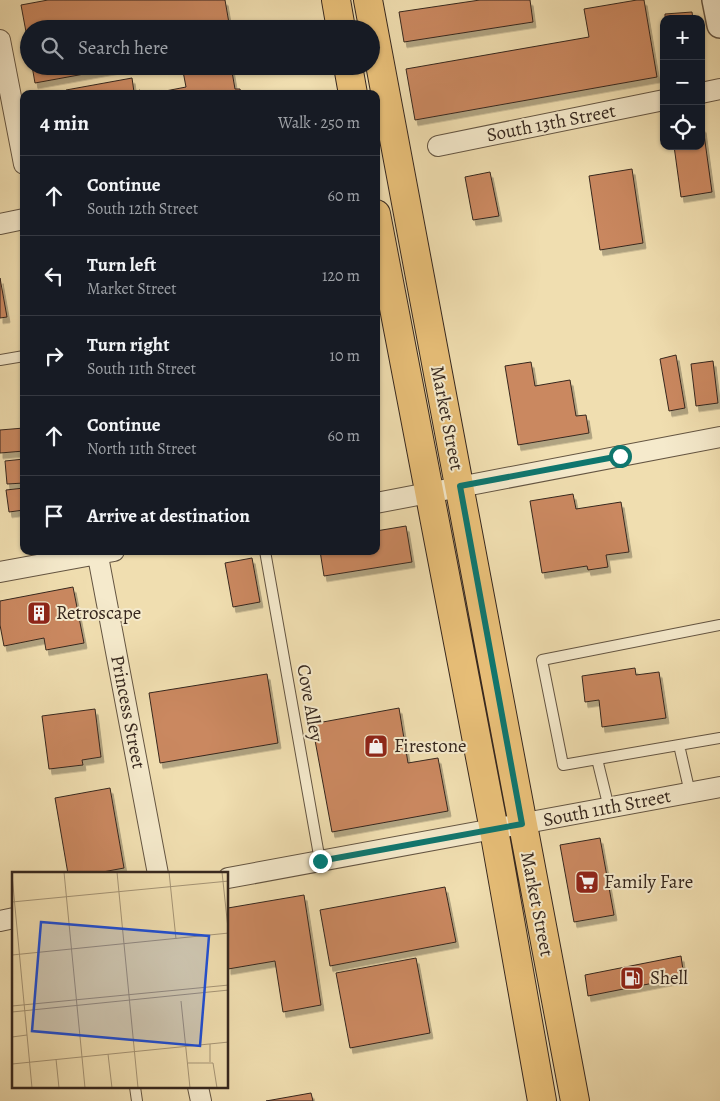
<!DOCTYPE html>
<meta charset="utf-8">
<style>
body{margin:0;font-family:Alegreya,serif;background:#20242c;color:#f1f3f6}
.controls{position:absolute;right:15px;top:15px;display:grid;overflow:hidden;border-radius:10px;box-shadow:0 1px 4px #0004}
.controls button{width:45px;height:45px;display:grid;place-items:center;padding:0;border:0;border-bottom:1px solid #363941;background:#171b24;color:#f1f3f6;font:25px sans-serif}
.stop{position:absolute;width:15px;height:15px;margin:-11px;border:4px solid #0f766e;border-radius:50%;background:#fff}
.stop.end{background:#0f766e;border-color:#fff;box-shadow:0 1px 5px #0008}
.list{margin:0;padding:0;list-style:none}
h2{display:flex;justify-content:space-between;align-items:center;height:65px;margin:0;padding:0 20px;font-size:21px}
h2 small{font-size:16px;font-weight:400;color:#9ea1a6}
.list li{display:grid;grid-template-columns:32px 1fr auto;gap:15px;align-items:center;box-sizing:border-box;height:80px;padding:0 20px;border-top:1px solid #363941}
.list b{display:block;font-size:19px;white-space:nowrap}
.list p{margin:0;font-size:16px;white-space:nowrap;color:#9ea1a6}
.list em{font-size:16px;font-style:normal;color:#9ea1a6}
.icon{flex:none;width:28px;height:28px;fill:none;stroke:currentColor;stroke-width:2;stroke-linecap:round;stroke-linejoin:round}
.map{position:relative;flex:none;width:720px;height:1101px;overflow:hidden}
.search{position:absolute;background:#171b24;box-shadow:0 1px 4px #0004;left:20px;top:20px;width:360px;height:55px;display:flex;align-items:center;gap:12px;box-sizing:border-box;padding:0 18px;border-radius:28px;color:#9ea1a6;font-size:19px}
.panel{position:absolute;background:#171b24;box-shadow:0 1px 4px #0004;left:20px;top:90px;width:360px;height:465px;border-radius:10px}
.map>svg:first-child{display:block}
.building{fill:#ca8861;stroke:#36271e;filter:url(#shadow)}
.lines{fill:none;stroke-linecap:round;stroke-linejoin:round}
.service-casing{stroke:#645542;stroke-width:12}
.minor-casing{stroke:#645542;stroke-width:22}
.tertiary-casing{stroke:#645542;stroke-width:28}
.primary-casing{stroke:#36271e;stroke-width:30}
.service{stroke:#f5eacc;stroke-width:10}
.minor{stroke:#f5eacc;stroke-width:20}
.tertiary{stroke:#f5eacc;stroke-width:25}
.primary{stroke:#e8bf78;stroke-width:28}
.route{stroke:#0f766e;stroke-width:6}
.labels{text-anchor:middle;dominant-baseline:central;stroke-width:4;stroke-linejoin:round;paint-order:stroke}
.street-label{font-size:19px;fill:#36271e;stroke:#f5eacc}
.poi-label{font-size:19px;fill:#36271e;stroke:#f5eacc;text-anchor:start}
.inset-road{fill:none;stroke:#a69576;stroke-width:1}
.view{fill:#1d4ed8;fill-opacity:0.15;stroke:#1d4ed8;stroke-width:2.5}
.inset-edge{fill:none;stroke:#36271e;stroke-width:2.5}
</style>
<div class="map">
<svg width="720" height="1101" viewBox="0 0 720 1101">
<defs>
<filter id="shadow"><feDropShadow dx="3" dy="5.5" stdDeviation="0" flood-color="#0004"/></filter>
</defs>
<rect width="100%" height="100%" fill="#f0deb0"/>
<filter id="stains"><feTurbulence type="fractalNoise" baseFrequency=".004" numOctaves="4"/><feColorMatrix values="0 0 0 0 .2 0 0 0 0 .09 0 0 0 0 .02 0 0 0 .5 -.17"/></filter>
<radialGradient id="worn" r=".72"><stop offset=".6" stop-color="#630" stop-opacity="0"/><stop offset="1" stop-color="#630" stop-opacity=".3"/></radialGradient>
<path class="building" d="M48,0H225L230,29H29V48L21,5Z
M480,0H530L533,22L404,42L399,12Z
M637,0H644L657,77L415,120L406,69L589,37L584,9Z
M692,12L693,19H665V14Z
M32,66H128L35,83Z
M182,66H231L235,89H240L241,94H150L186,87Z
M132,78L134,92L140,90L141,94H66V90Z
M701,127H703L712,192L681,197L674,146H701Z
M632,169L643,243L600,250L589,176Z
M490,172L499,216L473,220L465,177Z
M0,278L7,317L0,318Z
M676,355L685,408L669,411L660,359Z
M713,361L718,403L696,406L691,364Z
M531,362L535,386L570,380L576,416L586,415L589,433L518,445L505,366Z
M24,428V451L0,453V430Z
M24,459V483L7,484L5,461Z
M24,488V510L9,512L6,490Z
M573,494L576,509L621,502L629,552L606,555L608,567L588,570L587,566L542,573L530,501Z
M406,526L412,562L324,576L320,551H376V531Z
M252,558L260,602L233,607L225,563Z
M73,587L84,643L46,650L44,638L4,646L0,625V601Z
M635,668L636,675L659,672L666,718L602,727L599,700L585,702L582,676Z
M267,674L278,743L160,763L149,693Z
M399,708L408,763L438,758L448,811L332,832L312,724Z
M95,709L101,757L82,760L83,765L49,769L42,716Z
M110,788L124,868L92,874H68L55,798Z
M600,838L614,915L574,922L560,845Z
M445,887L456,942L330,966L320,910Z
M304,895L321,1005L283,1012L275,961L228,969V908Z
M681,956L684,977L588,996L585,975Z
M416,958L430,1033L350,1048L336,973Z
M311,1093L313,1101H266Z"/>
<g class="lines">
<g class="service-casing">
<path id="service" d="M0,360L24,356
M265,551L320,861
M720,625L542,660L563,765L720,738
M679,745L690,793
M597,759L609,808
M135,1087L137,1101"/>
</g>
<g class="minor-casing">
<path id="minor" d="M0,40L24,164
M701,93L720,89
M438,146L664,100
M0,224L24,219
M376,503L720,437
M97,551L158,874
M0,572L114,551
M228,878L720,787
M0,921L14,918
M198,1087L201,1101"/>
</g>
<g class="tertiary-casing">
<path id="tertiary" d="M715,0L720,25"/>
</g>
<g class="primary-casing">
<path id="primary" d="M336,0L341,29
M368,0C438,367 504,734 575,1101
M348,66L353,94
M376,214L494,830L542,1101"/>
</g>
<use href="#service" class="service"/>
<use href="#minor" class="minor"/>
<use href="#tertiary" class="tertiary"/>
<use href="#primary" class="primary"/>
</g>
<g class="lines">
<path class="route" d="M320,861L522,824L460,486L620,456"/>
</g>
<defs>
<g id="building-square" transform="scale(1.25)"><rect x="-9" y="-9" width="18" height="18" rx="4" fill="#8f2418" stroke="#f5eacc"/><path d="M-4-6H4V6H1V3H-1V6H-4ZM-2.5-4.3h1.7v1.8h-1.7ZM.8-4.3h1.7v1.8H.8ZM-2.5-1h1.7V.8h-1.7ZM.8-1h1.7V.8H.8Z" fill="#fff"/></g>
<g id="shop-square" transform="scale(1.25)"><rect x="-9" y="-9" width="18" height="18" rx="4" fill="#8f2418" stroke="#f5eacc"/><path d="M-5-2.5h2.3a2.7 3.5 0 0 1 5.4 0H5L5.5 6h-11ZM-1.5-2.5h3a1.5 2.3 0 0 0-3 0Z" fill="#fff"/></g>
<g id="supermarket-square" transform="scale(1.25)"><rect x="-9" y="-9" width="18" height="18" rx="4" fill="#8f2418" stroke="#f5eacc"/><path d="M-6-5.5h2.5l.6 2H6L4.5 2H-2.5L-4.4-4H-6ZM-1.5 3.2a1.3 1.3 0 1 0 .1 0ZM3 3.2a1.3 1.3 0 1 0 .1 0Z" fill="#fff"/></g>
<g id="fuel-square" transform="scale(1.25)"><rect x="-9" y="-9" width="18" height="18" rx="4" fill="#8f2418" stroke="#f5eacc"/><path d="M-5.5-6h7V0h2V4h1.3V-2.5L3-4.5l.8-.8L6-3V5H2.5V1h-1V6h-7ZM-4.2-4.7v3.2H.2V-4.7Z" fill="#fff"/></g>
</defs>
<g fill-rule="evenodd">
<use href="#building-square" x="39" y="613"/>
<use href="#shop-square" x="376" y="746"/>
<use href="#supermarket-square" x="587" y="882"/>
<use href="#fuel-square" x="632" y="978"/>
</g>
<g class="labels">
<g class="street-label">
<text transform="translate(551 123) rotate(-11)">South 13th Street</text>
<text transform="translate(447 418) rotate(79)">Market Street</text>
<text transform="translate(310 703) rotate(80)">Cove Alley</text>
<text transform="translate(128 712) rotate(79)">Princess Street</text>
<text transform="translate(607 808) rotate(-11)">South 11th Street</text>
<text transform="translate(537 904) rotate(79)">Market Street</text>
</g>
<g class="poi-label">
<text x="56" y="613">Retroscape</text>
<text x="394" y="746">Firestone</text>
<text x="604" y="882">Family Fare</text>
<text x="650" y="978">Shell</text>
</g>
</g>
<g transform="translate(12 872)">
<rect width="216" height="216" fill="#f0deb0"/>
<path class="inset-road" d="M52,0L73,216M105,0L126,216M157,0L164,67M210,0L217,66M0,3L20,216M0,30L217,9M0,83L217,61M169,129L178,216M0,134L217,113M0,140L217,118M0,165L15,163M198,172V190M96,182L100,216M44,187L47,216M176,191H201L205,216M0,192L217,170"/>
<path class="view" d="M29,50L197,64L188,174L20,159Z"/>
<rect width="216" height="216" class="inset-edge"/>
</g>
<rect width="100%" height="100%" filter="url(#stains)"/>
<rect width="100%" height="100%" fill="url(#worn)"/>
</svg>
<div class="controls">
<button>+</button>
<button>−</button>
<button><svg class="icon" aria-label="locate" viewBox="0 0 24 24"><circle cx="12" cy="12" r="6"/><path d="M12 2v4M12 18v4M2 12h4M18 12h4"/></svg></button>
</div>
<div class="stop" style="left:620px;top:456px"></div>
<div class="stop end" style="left:320px;top:861px"></div>
<div class="search"><svg class="icon" aria-label="search" viewBox="0 0 24 24"><circle cx="10" cy="10" r="6"/><path d="M15 15l6 6"/></svg>Search here</div>
<section class="panel">
<h2>4 min<small>Walk · 250 m</small></h2>
<ul class="list">
<li><svg class="icon" aria-label="ahead" viewBox="0 0 24 24"><path d="M12 20V5M6 11l6-6 6 6"/></svg><div><b>Continue</b><p>South 12th Street</p></div><em>60 m</em></li>
<li><svg class="icon" aria-label="left" viewBox="0 0 24 24"><path d="M17 20v-9H6M10 6l-5 5 5 5"/></svg><div><b>Turn left</b><p>Market Street</p></div><em>120 m</em></li>
<li><svg class="icon" aria-label="right" viewBox="0 0 24 24"><path d="M7 20v-9h11M14 6l5 5-5 5"/></svg><div><b>Turn right</b><p>South 11th Street</p></div><em>10 m</em></li>
<li><svg class="icon" aria-label="ahead" viewBox="0 0 24 24"><path d="M12 20V5M6 11l6-6 6 6"/></svg><div><b>Continue</b><p>North 11th Street</p></div><em>60 m</em></li>
<li><svg class="icon" aria-label="arrive" viewBox="0 0 24 24"><path d="M6 21V4h12l-3 4 3 4H6"/></svg><div><b>Arrive at destination</b></div></li>
</ul>
</section>
</div>
